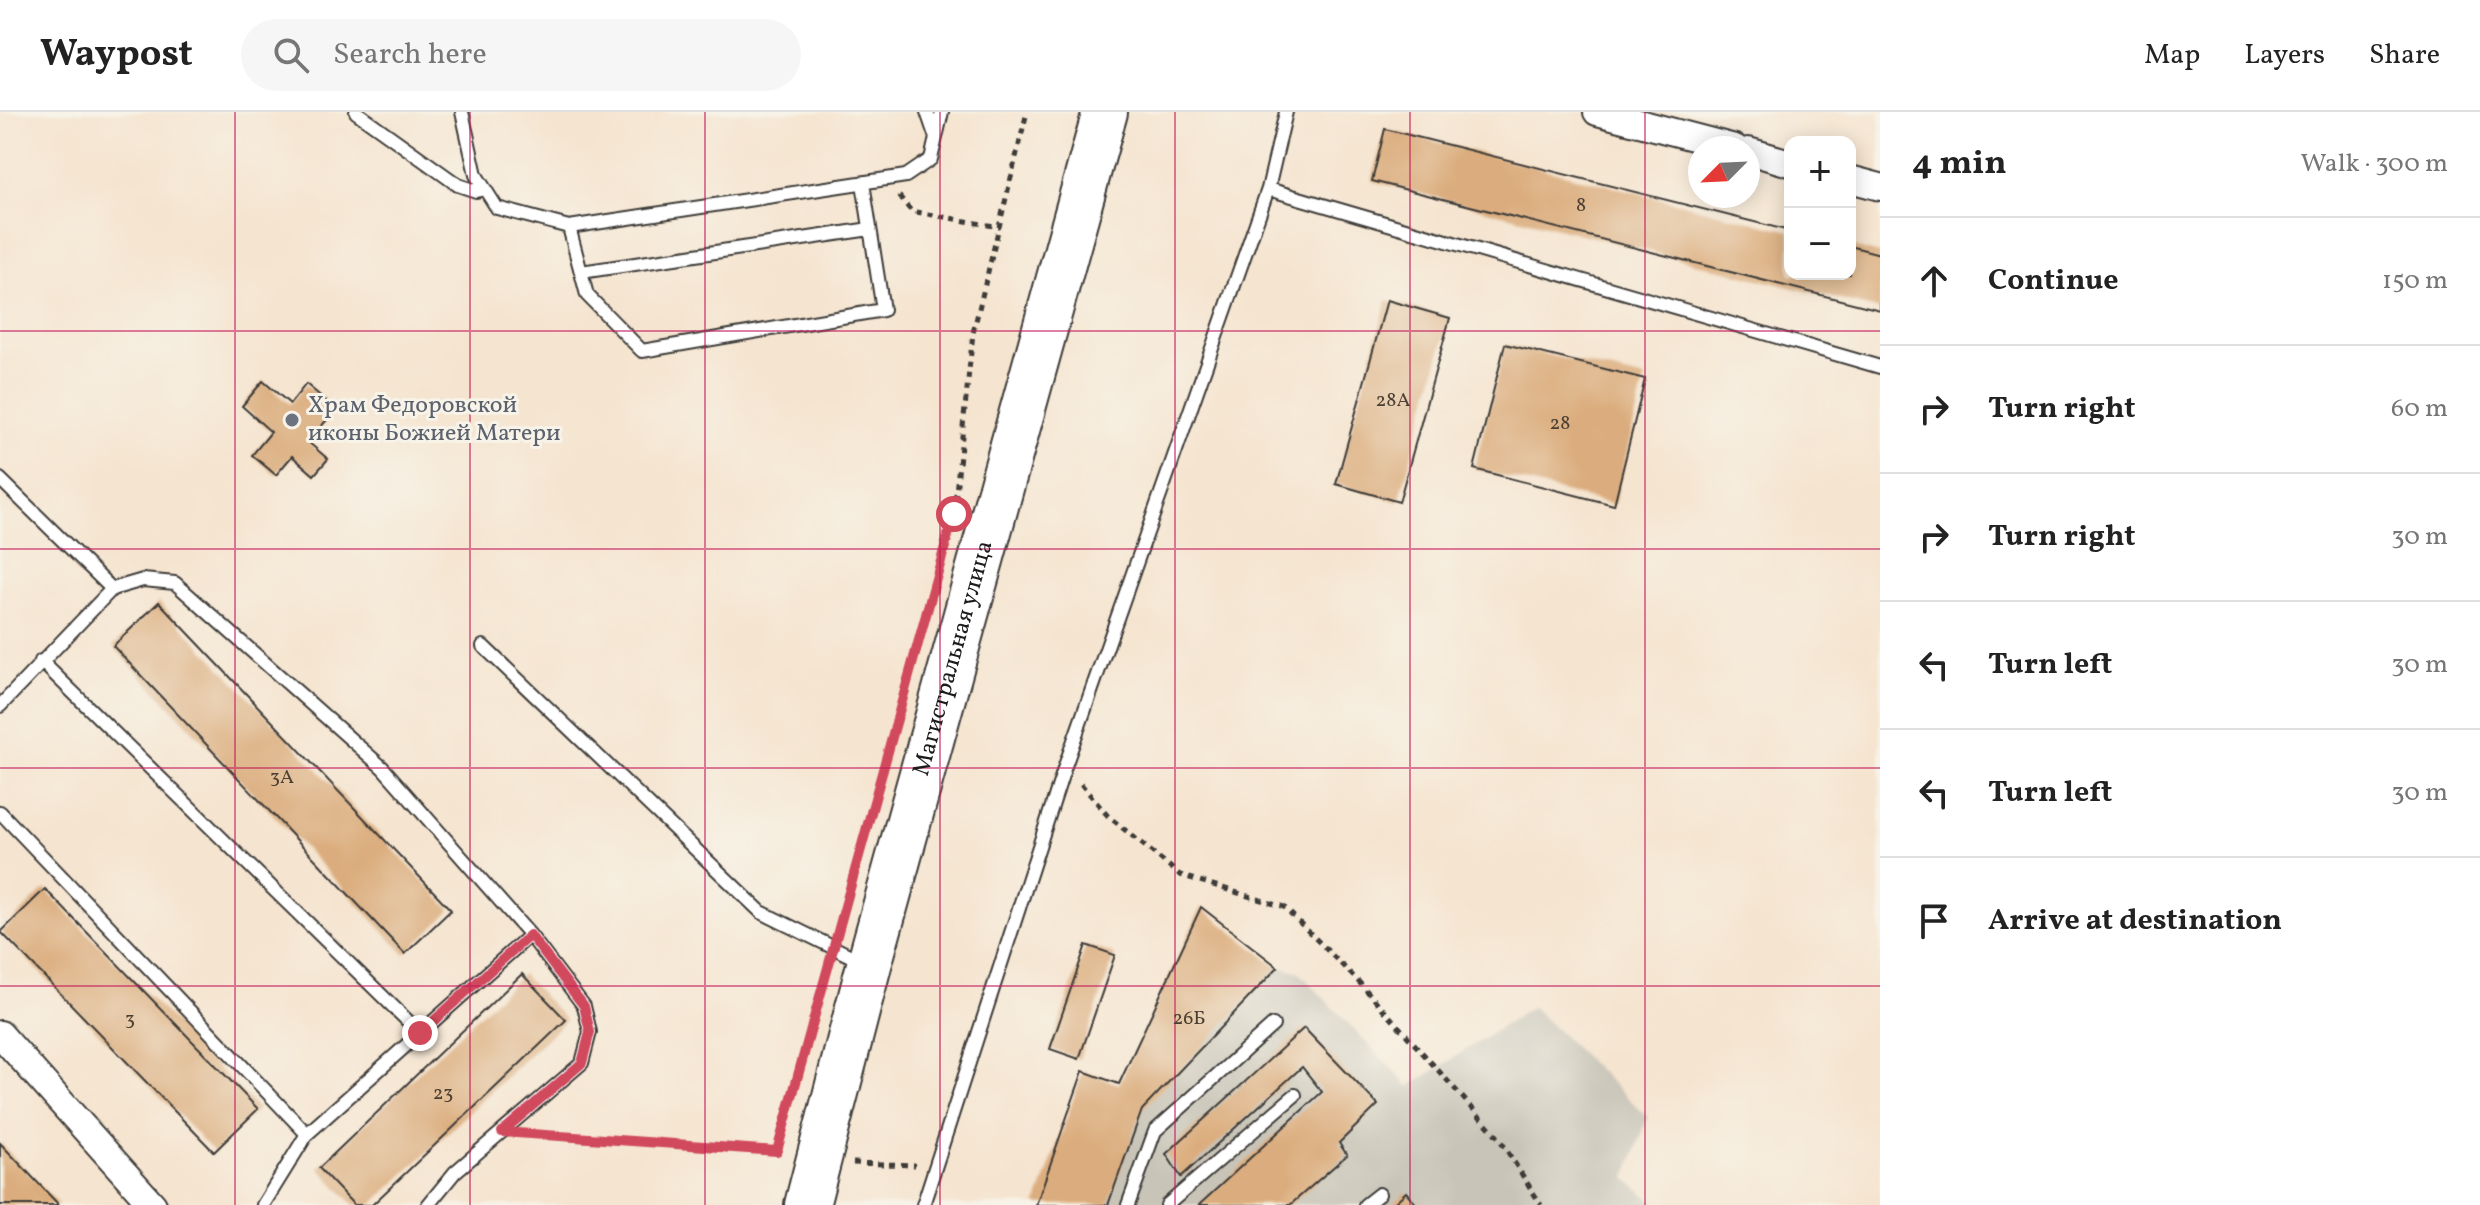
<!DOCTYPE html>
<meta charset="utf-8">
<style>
body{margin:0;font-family:Vollkorn,serif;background:#f6f6f6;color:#222}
.controls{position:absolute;right:24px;top:24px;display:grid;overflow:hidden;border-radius:16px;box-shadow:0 4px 20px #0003}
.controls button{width:72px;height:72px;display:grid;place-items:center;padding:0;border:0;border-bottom:2px solid #e0e0e0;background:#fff;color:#222;font:40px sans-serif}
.compass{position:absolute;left:1688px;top:24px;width:72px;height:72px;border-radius:50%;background:#fff;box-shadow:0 4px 20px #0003;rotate:246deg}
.stop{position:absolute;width:24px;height:24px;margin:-18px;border:6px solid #d1495b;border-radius:50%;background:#fff}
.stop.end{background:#d1495b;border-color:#fff;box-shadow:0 2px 8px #0008}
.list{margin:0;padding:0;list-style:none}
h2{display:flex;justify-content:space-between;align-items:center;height:104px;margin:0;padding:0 32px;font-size:34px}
h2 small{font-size:26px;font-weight:400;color:#767676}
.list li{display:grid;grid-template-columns:52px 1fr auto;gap:24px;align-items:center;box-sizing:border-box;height:128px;padding:0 32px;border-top:2px solid #e0e0e0}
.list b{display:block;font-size:30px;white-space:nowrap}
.list em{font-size:26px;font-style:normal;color:#767676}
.icon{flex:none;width:44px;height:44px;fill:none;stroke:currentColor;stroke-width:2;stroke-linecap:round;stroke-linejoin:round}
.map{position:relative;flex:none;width:1880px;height:1093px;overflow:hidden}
header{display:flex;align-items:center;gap:48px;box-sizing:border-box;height:112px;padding:0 40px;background:#fff;border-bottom:2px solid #e0e0e0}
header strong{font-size:38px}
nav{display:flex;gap:44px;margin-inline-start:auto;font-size:28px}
.search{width:560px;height:72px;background:#f6f6f6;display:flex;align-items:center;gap:20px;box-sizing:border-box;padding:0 28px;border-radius:44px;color:#767676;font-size:30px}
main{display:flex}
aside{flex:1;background:#fff}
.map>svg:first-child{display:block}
.industrial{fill:#c8c4b8}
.building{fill:#dbad7e}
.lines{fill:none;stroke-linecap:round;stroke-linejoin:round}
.lane-casing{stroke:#3d3a37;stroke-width:16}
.street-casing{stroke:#3d3a37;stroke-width:30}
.highway-casing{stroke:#3d3a37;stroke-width:48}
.path{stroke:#3d3a37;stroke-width:5;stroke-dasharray:6 6;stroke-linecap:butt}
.lane{stroke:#fff;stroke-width:12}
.street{stroke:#fff;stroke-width:26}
.highway{stroke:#fff;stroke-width:44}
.route{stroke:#d1495b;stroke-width:10}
.grid{fill:none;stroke:#c2185b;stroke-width:2;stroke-opacity:0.55}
.worship-dot{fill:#6b7280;stroke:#f7f3e8;stroke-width:3}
.labels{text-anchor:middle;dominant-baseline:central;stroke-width:6;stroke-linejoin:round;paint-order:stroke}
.number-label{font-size:20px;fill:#4c4034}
.worship-label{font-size:24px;fill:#5b616d;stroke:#f7f3e8;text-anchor:start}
.street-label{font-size:24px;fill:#1c1c1c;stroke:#f7f3e8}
</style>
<header>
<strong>Waypost</strong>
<div class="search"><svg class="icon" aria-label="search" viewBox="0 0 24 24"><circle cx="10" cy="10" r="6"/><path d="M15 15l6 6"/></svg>Search here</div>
<nav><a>Map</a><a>Layers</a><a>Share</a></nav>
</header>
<main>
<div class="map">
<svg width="1880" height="1093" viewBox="0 0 1880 1093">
<rect width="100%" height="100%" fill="#f7f3e8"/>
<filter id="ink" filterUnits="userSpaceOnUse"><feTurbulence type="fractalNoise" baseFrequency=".0125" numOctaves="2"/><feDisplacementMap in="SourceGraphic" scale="16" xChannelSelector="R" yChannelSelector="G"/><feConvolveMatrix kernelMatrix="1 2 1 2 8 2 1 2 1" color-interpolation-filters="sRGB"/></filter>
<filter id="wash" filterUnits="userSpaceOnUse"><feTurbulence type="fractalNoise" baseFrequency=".006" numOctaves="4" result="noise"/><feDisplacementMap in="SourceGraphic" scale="32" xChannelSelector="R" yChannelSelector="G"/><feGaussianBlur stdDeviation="1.8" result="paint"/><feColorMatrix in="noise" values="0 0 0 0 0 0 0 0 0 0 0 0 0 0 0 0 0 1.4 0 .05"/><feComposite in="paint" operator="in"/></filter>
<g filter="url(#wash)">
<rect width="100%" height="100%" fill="#f5e4cf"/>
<path class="industrial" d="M1278,855L1298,859L1409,975L1532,895L1648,1005L1626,1066L1657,1093H1108L1142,998Z"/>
<g id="blocks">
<path class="building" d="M1385,17L1790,119V162H1850V134L1880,142V198L1372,69Z
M1387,188L1450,206L1399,390L1336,372Z
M1505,232L1645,267L1614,393L1474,357Z
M263,269L290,292L306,272L336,297L308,330L328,347L314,363L292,344L276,363L252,343L271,320L242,294Z
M159,490L451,798L405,842L113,534Z
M45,777L258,997L214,1040L1,820Z
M1201,795L1278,855L1142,998L1108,1093H1036L1083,959L1119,972Z
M1086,833L1115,843L1079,947L1050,937Z
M522,862L566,908L372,1093H354L319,1056Z
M1304,916L1378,993L1339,1031L1347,1043L1290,1093H1199L1322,980L1302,955L1181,1065L1166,1042Z
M0,1031L59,1093H0Z
M1406,1080L1417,1093H1392Z"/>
</g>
</g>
<g filter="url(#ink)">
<use href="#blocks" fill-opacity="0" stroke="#3d3a37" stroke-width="2"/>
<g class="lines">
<g class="lane-casing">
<path id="lane" d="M356,0L458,73L476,79L485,77
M462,0L476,63L497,96L569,115L906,64L931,47L942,0
M927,0L936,26
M1268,77L1880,255
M569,115L587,183L642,239L883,198L863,71
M581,160L870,117
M0,367L112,477L143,468L175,471L383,656L530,823L307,1022L263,1093
M483,534L761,800L863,850
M41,549L420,921
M0,594L112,477
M0,700L307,1022
M428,1093L455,1060L582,951L590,920L584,894L530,823
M923,1093L1065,654L1268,77L1286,0
M1128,1093L1155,1019L1273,913
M1167,1093L1295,983
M1365,1093L1379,1082"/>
</g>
<g class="street-casing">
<path id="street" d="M1597,0L1735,36
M1748,39L1790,51
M1850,67L1880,75
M0,922L153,1093"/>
</g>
<g class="highway-casing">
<g id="highway">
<path id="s1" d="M807,1093L869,853L1105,0"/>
</g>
</g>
<path class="path" d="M899,84L911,99L999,115L1027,0
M954,399L973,221L999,115
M1081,672L1108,704L1180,763L1284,795L1357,868L1499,1026L1541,1093
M531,1022L780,1040
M777,1039L813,909
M853,1051L915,1053"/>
<use href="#lane" class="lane"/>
<use href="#street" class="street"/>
<use href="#highway" class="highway"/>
</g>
</g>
<g class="lines" filter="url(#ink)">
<path class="route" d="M420,921L530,823L584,894L590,920L582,951L502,1020L777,1039L954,402"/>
</g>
<path class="grid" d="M235,0V1093M470,0V1093M705,0V1093M940,0V1093M1175,0V1093M1410,0V1093M1645,0V1093M0,219H1880M0,437H1880M0,656H1880M0,874H1880"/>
<circle class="worship-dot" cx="292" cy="308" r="8"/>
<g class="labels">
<g class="number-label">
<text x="1581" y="94">8</text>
<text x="1393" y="289">28А</text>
<text x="1560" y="312">28</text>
<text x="282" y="666">3А</text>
<text x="1189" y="907">26Б</text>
<text x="130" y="908">3</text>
<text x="443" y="982">23</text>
</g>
<g class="worship-label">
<text x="308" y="294">Храм Федоровской<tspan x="308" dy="28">иконы Божией Матери</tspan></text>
</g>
<g class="street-label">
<text stroke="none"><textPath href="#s1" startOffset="566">Магистральная улица</textPath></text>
</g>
</g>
</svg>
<div class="controls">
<button>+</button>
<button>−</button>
</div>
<svg class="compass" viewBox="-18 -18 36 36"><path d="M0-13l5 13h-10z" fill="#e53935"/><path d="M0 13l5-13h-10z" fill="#767676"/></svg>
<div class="stop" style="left:954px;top:402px"></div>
<div class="stop end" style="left:420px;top:921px"></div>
</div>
<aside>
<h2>4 min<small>Walk · 300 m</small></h2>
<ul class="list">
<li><svg class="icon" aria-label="ahead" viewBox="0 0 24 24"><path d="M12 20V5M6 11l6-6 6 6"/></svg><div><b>Continue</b></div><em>150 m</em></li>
<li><svg class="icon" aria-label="right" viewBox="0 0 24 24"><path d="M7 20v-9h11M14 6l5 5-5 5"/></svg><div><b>Turn right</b></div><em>60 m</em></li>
<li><svg class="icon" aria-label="right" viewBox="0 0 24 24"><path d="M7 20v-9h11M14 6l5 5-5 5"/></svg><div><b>Turn right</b></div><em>30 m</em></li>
<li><svg class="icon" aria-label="left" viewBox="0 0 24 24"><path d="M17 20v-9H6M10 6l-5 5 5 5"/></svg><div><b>Turn left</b></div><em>30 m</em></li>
<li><svg class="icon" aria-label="left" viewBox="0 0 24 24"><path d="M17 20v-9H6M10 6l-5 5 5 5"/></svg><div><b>Turn left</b></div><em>30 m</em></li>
<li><svg class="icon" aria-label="arrive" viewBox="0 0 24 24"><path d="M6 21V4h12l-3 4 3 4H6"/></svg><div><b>Arrive at destination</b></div></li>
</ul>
</aside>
</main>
